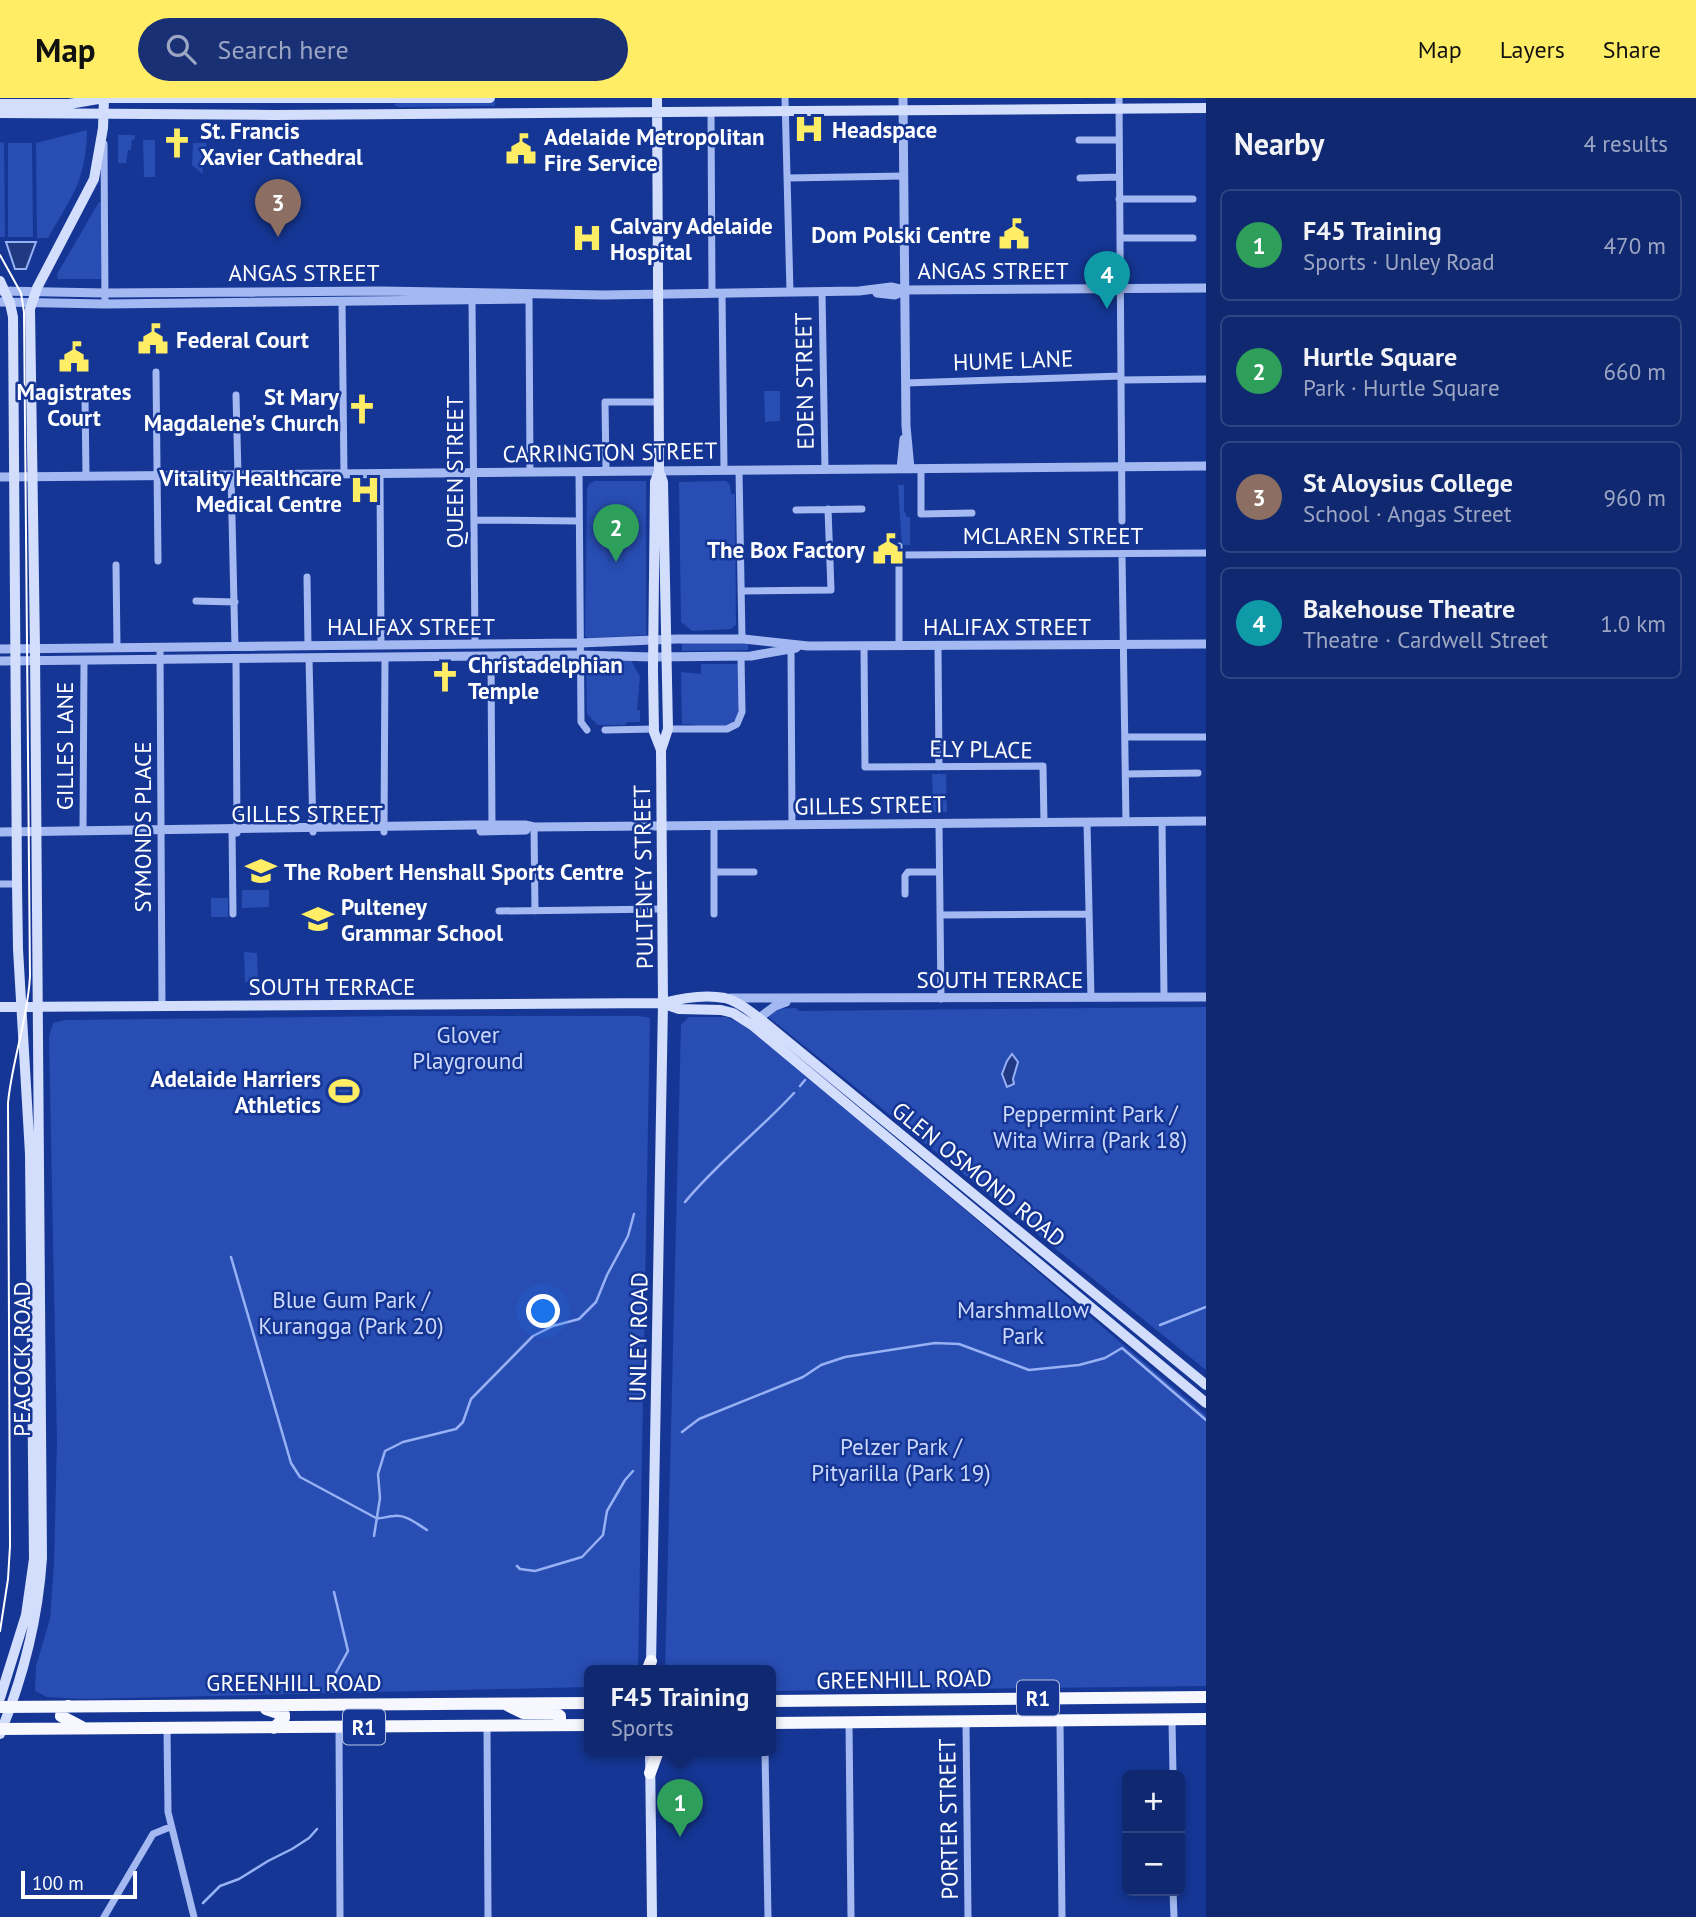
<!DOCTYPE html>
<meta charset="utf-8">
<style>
body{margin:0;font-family:"PT Sans",sans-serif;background:#193074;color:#f1f3f6}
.controls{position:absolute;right:21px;bottom:21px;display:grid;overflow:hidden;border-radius:10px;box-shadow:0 4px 10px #0003}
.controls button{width:63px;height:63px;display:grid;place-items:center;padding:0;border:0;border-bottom:2px solid #304482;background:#10286f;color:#f1f3f6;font:35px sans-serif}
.scale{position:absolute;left:21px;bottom:18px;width:116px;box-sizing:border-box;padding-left:7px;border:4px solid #fff;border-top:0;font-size:19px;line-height:24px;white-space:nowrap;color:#fff;-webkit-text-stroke:5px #153694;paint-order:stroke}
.you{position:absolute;left:544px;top:1214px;width:24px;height:24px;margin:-18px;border:5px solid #fff;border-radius:50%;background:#1a73e8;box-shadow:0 0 0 10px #1a73e833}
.badge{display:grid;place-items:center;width:46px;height:46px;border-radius:50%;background:#ffee65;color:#fff;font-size:23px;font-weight:700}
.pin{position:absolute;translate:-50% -58px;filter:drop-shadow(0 2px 4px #0008)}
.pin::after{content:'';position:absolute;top:37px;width:24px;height:21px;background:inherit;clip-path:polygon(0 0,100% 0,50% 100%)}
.popup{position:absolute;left:584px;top:1567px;width:192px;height:91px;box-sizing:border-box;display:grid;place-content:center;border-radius:10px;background:#10286f;filter:drop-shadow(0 2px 5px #0005);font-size:23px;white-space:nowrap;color:#9ca6c3}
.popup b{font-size:26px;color:#f1f3f6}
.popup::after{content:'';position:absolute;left:50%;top:100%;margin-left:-14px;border:14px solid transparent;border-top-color:#10286f}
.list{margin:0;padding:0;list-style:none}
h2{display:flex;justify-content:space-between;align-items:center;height:91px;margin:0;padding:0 28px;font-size:30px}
h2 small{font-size:23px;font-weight:400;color:#9ca6c3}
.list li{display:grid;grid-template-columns:46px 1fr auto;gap:21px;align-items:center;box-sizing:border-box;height:112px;margin:0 14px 14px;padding:0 14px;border:2px solid #304482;border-radius:10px}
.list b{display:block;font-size:26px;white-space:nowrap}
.list p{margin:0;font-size:23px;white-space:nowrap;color:#9ca6c3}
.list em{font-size:23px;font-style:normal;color:#9ca6c3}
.icon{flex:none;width:38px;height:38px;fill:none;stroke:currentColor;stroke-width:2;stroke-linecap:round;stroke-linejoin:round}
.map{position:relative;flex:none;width:1206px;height:1819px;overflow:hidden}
header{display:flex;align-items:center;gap:42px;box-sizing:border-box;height:98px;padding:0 35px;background:#ffee65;color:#111}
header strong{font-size:33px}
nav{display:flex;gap:38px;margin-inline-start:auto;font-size:24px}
.search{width:490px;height:63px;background:#193074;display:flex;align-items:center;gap:18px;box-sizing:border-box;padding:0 24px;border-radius:38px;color:#9ca6c3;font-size:26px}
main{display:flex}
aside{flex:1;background:#10286f}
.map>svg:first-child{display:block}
.green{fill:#284db3}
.water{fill:#213981;stroke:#97b1f4;stroke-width:2}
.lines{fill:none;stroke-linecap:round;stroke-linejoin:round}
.stream{stroke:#97b1f4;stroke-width:2.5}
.minor{stroke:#a4b9f1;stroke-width:7}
.tertiary{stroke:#a4b9f1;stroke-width:9}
.secondary{stroke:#d3ddfc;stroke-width:10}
.trunk{stroke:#f7f8ff;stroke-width:12}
.tram{stroke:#fff;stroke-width:2}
.labels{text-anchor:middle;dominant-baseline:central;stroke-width:5;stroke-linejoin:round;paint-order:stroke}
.shield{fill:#153694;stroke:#b9c3df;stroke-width:2}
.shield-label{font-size:21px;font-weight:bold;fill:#fff}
.poi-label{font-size:23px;font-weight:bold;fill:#fff;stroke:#153694;text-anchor:start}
.street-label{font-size:23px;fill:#fff;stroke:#153694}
.park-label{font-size:23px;fill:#ccd9fc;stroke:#153694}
</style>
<header>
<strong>Map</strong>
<div class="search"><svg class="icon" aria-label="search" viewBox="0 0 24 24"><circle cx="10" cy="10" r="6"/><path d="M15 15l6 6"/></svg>Search here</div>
<nav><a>Map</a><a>Layers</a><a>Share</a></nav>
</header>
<main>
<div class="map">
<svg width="1206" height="1819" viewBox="0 0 1206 1819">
<rect width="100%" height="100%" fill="#153694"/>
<path class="green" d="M400,4H495V8H489L400,9L393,7Z
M87,32C86,83 72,98 48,140H37L36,45Z
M118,37H135V41L132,42L131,52H128L126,65H118Z
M143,42H155V79H144Z
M0,44L4,45L5,139H0Z
M8,45H32L33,139H8Z
M193,45H206V63L202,66L203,76L192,67Z
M99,104H101V181H58L57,176Z
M764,293H780V323L765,324Z
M595,383H646V537L588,540L585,538L587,391L589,386Z
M726,383L730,387L731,396H735L736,527L731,531L692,533L681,524L679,384Z
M898,387H904V413L907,419H910V447H902Z
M682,542L748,545V552L682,553Z
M586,561L631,562L640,579L637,612H640V624H627L625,627H598L587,616Z
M701,566H738C738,583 747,623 726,628C712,632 696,626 682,626L681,574L701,576Z
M932,676H946L947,714H933Z
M242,792H269V809L242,810Z
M211,800H228V819H211Z
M244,854L257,855L258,883L245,884Z
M1206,909V1272L766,917L773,911L796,910L799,913Z
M392,918H639L650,920L638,1573H589V1589L83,1601L47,1599L35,1593L36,1568L50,1521L54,1465L57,1343L49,939L53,925L66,922Z
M689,919H726L751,930L1206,1317V1588L771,1593V1573H665L681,927Z"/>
<path class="water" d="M6,144H36L26,171H15Z
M1012,956L1018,964L1013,981L1014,986L1007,989L1002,976L1007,963Z"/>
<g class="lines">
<path class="stream" d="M800,988L805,982
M685,1104C718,1064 759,1033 794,995
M231,1159L291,1365L300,1379L376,1420C384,1421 387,1418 394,1418C406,1416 417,1426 427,1432
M1160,1227L1206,1209
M682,1334L699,1321L803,1279L821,1267L845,1259L935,1245L959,1246L1029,1272L1079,1267L1105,1260L1122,1250L1206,1322
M374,1438L380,1400L378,1376L385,1353L403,1344L456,1331L463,1324L471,1301L533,1238L553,1228L579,1221L596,1204L607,1177L628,1138L634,1116
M517,1468L520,1471L535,1473L582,1459L603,1437L607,1413L625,1382L633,1373
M327,1591L348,1553L334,1494
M203,1805L220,1788L239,1781L268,1763L292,1751L309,1740L317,1731"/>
<path class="minor" d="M785,0L790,194
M1119,0L1122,423
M711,14L712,195
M1079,42H1119
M104,46L105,206
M787,80L904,78
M1080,80L1119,79
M1119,101H1193
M1120,140H1193
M822,194L825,372
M722,195L724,372
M472,201L475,546
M529,201L530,374
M342,203L344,376
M156,274L158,463
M1121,282L1206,281
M906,285L1121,278
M236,297L238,377
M85,298L86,378
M921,371V416L972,415
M739,372L742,541
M606,373L605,304H658
M579,374L581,624L587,632
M380,375L381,547
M231,377L235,549
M796,412L862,411
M474,422L579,423
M899,448V548
M1122,456L1126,724
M900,457L1206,455
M116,467L117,549
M307,479L308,548
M741,493L831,492L828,411
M196,503L235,504
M864,548L865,669L1043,668L1044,725
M938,548L939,669
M160,549L162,908
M791,551L792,727
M491,558L492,732
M236,560L237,735
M309,560L313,734
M668,631H727L737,626L742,614L741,558
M605,632L654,631
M1125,639H1206
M1126,676L1198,675
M1087,724L1091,900
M1162,724L1164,899
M939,726L941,901
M714,728V816
M534,729L535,813
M232,730L233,816
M83,733L84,562
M384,734L385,559
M714,774H754
M0,786H17
M905,796V778L908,774H939
M499,813L663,811
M940,817L1089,816
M1060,1622L1062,1819
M1172,1622L1173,1677
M966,1623L968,1819
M849,1624L851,1819
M487,1627L488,1819
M339,1630L340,1819
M167,1631L168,1714L194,1819
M765,1653L768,1819
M1173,1793L1174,1819
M104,1819L153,1736L170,1729"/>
<path class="tertiary" d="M903,0L906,328L910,371
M1,193L105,195L382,193L604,197L859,193L891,189L905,192L1206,190
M877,195L895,197L905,192
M0,204L105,206L527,201
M901,371L904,341
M0,379L1206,368
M0,551L580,545L677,541H744L808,548L1206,546
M0,563L580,557L652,559L751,558L796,550
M481,733L526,732
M0,734L474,727H525L534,729L1206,723
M730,900L1206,899
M759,920L775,908L786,904"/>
<path class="secondary" d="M657,0L659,359V373L663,384L668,631L661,652
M0,6H69L104,0H490
M0,15L274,17L1206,10
M0,183L10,205L13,219L17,786L18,851L30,1056L34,1461L26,1517L0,1600
M664,906L679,911L721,912L733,915L752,927L1206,1305
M0,909L663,905C682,900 705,896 725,900C738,903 749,913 759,920L1206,1287
M651,1567L663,905L661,652L654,634L653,572L655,384L659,373
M0,1636C23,1580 38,1521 42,1460L35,550L30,211L37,190L94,81L103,30L104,0
M650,1653L652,1819"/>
<path class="trunk" d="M647,1573L651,1563
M771,1603L1206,1599
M505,1606L523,1615H555L560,1618V1627
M68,1608L62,1611L61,1618L82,1629
M0,1609L589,1605
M266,1611L284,1617V1620L274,1630
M771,1625L1206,1621
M0,1631L589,1627
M650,1675L658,1653"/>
<path class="tram" d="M0,157L21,195L24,214L30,878C28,921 12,962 8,1005L10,1448L8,1481L0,1533"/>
</g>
<defs>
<g id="hospital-bare" transform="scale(2.415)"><path d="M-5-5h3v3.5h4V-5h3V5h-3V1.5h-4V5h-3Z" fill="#ffee65" stroke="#153694" stroke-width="2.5" paint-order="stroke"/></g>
<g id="church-bare" transform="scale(2.415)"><path d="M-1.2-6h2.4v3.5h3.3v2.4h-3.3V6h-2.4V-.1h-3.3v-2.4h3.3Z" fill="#ffee65" stroke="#153694" stroke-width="2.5" paint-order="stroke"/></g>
<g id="civic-bare" transform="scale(2.415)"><path d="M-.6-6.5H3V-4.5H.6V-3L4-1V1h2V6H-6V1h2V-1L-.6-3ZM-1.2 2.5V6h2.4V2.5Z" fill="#ffee65" stroke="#153694" stroke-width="2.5" paint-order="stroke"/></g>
<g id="school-bare" transform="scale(2.415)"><path d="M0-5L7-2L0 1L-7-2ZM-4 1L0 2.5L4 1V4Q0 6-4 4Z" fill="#ffee65" stroke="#153694" stroke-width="2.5" paint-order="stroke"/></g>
<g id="stadium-bare" transform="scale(2.415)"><path d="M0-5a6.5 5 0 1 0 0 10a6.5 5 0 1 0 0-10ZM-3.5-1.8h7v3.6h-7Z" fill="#ffee65" stroke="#153694" stroke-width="2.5" paint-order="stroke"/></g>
</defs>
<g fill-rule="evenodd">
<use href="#hospital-bare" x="809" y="31"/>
<use href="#church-bare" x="177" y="45"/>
<use href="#civic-bare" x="521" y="51"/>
<use href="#civic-bare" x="1014" y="136"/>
<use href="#hospital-bare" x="587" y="140"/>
<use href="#civic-bare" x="153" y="241"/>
<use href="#civic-bare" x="74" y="259"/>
<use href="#church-bare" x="362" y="311"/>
<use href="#hospital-bare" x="365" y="392"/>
<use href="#civic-bare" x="888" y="451"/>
<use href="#church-bare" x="445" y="579"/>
<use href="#school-bare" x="261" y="773"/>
<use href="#school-bare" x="318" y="821"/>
<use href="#stadium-bare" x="344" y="993"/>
</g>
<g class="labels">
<g class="shield">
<rect x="1017" y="1582.5" width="42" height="35" rx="5"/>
<rect x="343" y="1611.5" width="42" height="35" rx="5"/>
</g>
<g class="shield-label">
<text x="1038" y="1600">R1</text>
<text x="364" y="1629">R1</text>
</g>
<g class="poi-label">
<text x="832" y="31">Headspace</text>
<text x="200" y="32">St. Francis<tspan x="200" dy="26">Xavier Cathedral</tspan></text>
<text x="544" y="38">Adelaide Metropolitan<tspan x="544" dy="26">Fire Service</tspan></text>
<text x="610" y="127">Calvary Adelaide<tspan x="610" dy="26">Hospital</tspan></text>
<text x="991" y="136" text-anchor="end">Dom Polski Centre</text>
<text x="176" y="241">Federal Court</text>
<text x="74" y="293" text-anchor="middle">Magistrates<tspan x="74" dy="26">Court</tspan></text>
<text x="339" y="298" text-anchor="end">St Mary<tspan x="339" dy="26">Magdalene's Church</tspan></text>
<text x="342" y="379" text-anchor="end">Vitality Healthcare<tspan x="342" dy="26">Medical Centre</tspan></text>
<text x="865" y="451" text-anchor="end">The Box Factory</text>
<text x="468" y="566">Christadelphian<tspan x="468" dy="26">Temple</tspan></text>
<text x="284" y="773">The Robert Henshall Sports Centre</text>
<text x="341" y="808">Pulteney<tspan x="341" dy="26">Grammar School</tspan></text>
<text x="321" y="980" text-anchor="end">Adelaide Harriers<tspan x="321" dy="26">Athletics</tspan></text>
</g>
<g class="street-label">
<text x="993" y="172">ANGAS STREET</text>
<text x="304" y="174">ANGAS STREET</text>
<text transform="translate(1013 262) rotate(-2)">HUME LANE</text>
<text transform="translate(804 283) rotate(-91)">EDEN STREET</text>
<text transform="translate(610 354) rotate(-1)">CARRINGTON STREET</text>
<text transform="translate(454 374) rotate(-90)">QUEEN STREET</text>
<text x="1053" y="437">MCLAREN STREET</text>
<text x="411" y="528">HALIFAX STREET</text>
<text x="1007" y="528">HALIFAX STREET</text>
<text transform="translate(64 648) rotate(-90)">GILLES LANE</text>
<text transform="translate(981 651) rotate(1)">ELY PLACE</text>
<text transform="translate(870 707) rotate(-1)">GILLES STREET</text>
<text x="307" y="715">GILLES STREET</text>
<text transform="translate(142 729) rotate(-90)">SYMONDS PLACE</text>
<text transform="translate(643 779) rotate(-91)">PULTENEY STREET</text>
<text x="1000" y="881">SOUTH TERRACE</text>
<text x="332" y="888">SOUTH TERRACE</text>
<text transform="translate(979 1076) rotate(39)">GLEN OSMOND ROAD</text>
<text transform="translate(638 1239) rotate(-89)">UNLEY ROAD</text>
<text transform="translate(21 1261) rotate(-90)">PEACOCK ROAD</text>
<text transform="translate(904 1581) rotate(-1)">GREENHILL ROAD</text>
<text x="294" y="1584">GREENHILL ROAD</text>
<text transform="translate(948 1721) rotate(-91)">PORTER STREET</text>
</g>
<g class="park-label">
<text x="468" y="936">Glover<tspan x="468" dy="26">Playground</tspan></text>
<text x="1090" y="1015">Peppermint Park /<tspan x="1090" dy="26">Wita Wirra (Park 18)</tspan></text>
<text x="351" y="1201">Blue Gum Park /<tspan x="351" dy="26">Kurangga (Park 20)</tspan></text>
<text x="1023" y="1211">Marshmallow<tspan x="1023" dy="26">Park</tspan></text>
<text x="901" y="1348">Pelzer Park /<tspan x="901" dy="26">Pityarilla (Park 19)</tspan></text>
</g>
</g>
</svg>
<div class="controls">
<button>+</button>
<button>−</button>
</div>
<div class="scale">100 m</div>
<div class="you"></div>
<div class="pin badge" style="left:680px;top:1739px;background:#2e9e5b">1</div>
<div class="popup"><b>F45 Training</b>Sports</div>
<div class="pin badge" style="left:616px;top:464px;background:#2e9e5b">2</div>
<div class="pin badge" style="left:278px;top:139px;background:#8d6e63">3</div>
<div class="pin badge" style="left:1107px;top:211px;background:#0f9aa8">4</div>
</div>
<aside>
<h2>Nearby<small>4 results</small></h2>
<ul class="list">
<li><span class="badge" style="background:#2e9e5b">1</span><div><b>F45 Training</b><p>Sports · Unley Road</p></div><em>470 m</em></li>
<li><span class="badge" style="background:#2e9e5b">2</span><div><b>Hurtle Square</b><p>Park · Hurtle Square</p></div><em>660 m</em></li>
<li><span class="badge" style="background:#8d6e63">3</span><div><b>St Aloysius College</b><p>School · Angas Street</p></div><em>960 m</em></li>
<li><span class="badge" style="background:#0f9aa8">4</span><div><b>Bakehouse Theatre</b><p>Theatre · Cardwell Street</p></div><em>1.0 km</em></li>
</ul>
</aside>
</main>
